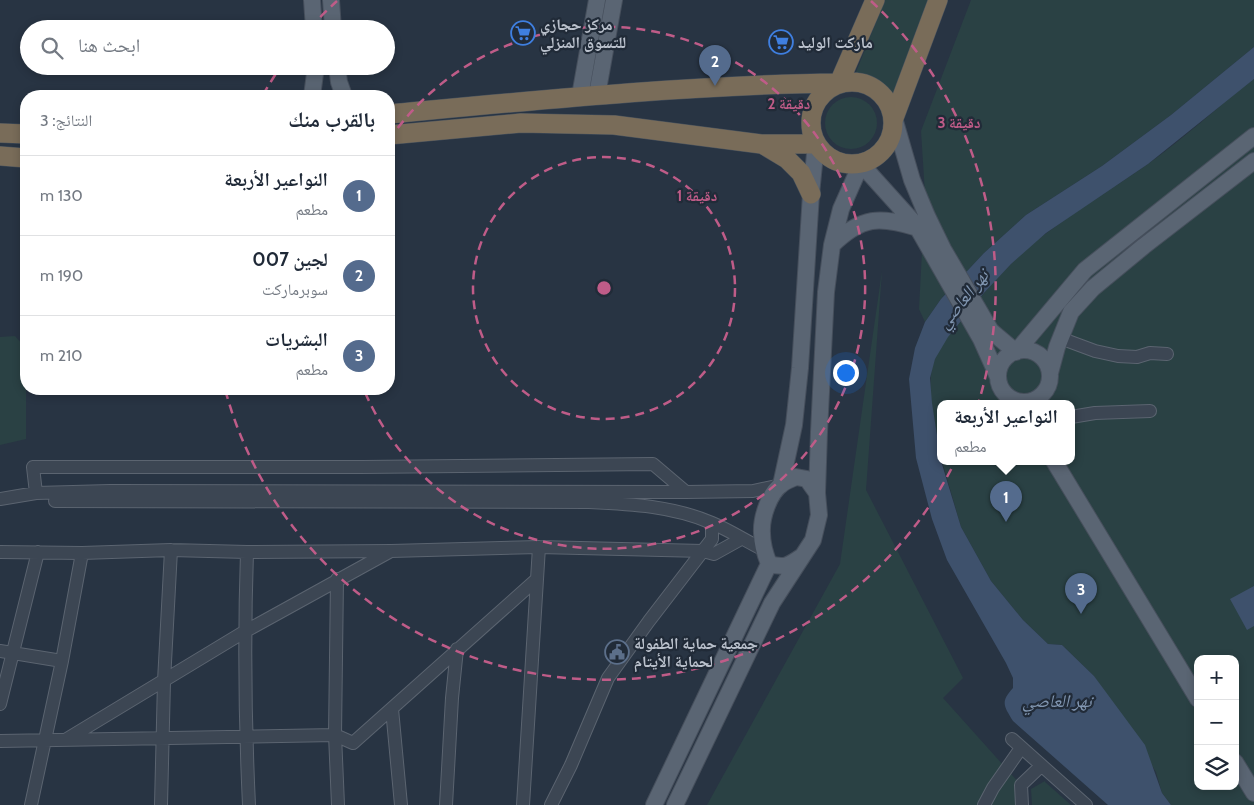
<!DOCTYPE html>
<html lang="ar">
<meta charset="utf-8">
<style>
body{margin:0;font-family:Cabin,"Noto Naskh Arabic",sans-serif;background:#f2f2f3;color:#1f2937;direction:rtl}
.controls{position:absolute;right:15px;bottom:15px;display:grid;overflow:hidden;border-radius:10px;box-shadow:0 2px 8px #0003}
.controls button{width:45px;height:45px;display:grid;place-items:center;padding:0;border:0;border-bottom:1px solid #e0e1e3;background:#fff;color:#1f2937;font:25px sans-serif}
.you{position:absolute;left:845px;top:372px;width:18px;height:18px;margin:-12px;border:4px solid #fff;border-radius:50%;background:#1a73e8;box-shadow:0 0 0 8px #1a73e833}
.badge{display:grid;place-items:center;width:32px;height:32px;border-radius:50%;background:#546b8d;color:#fff;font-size:16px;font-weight:700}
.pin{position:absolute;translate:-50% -41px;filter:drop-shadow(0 1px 2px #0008)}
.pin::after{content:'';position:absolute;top:26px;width:18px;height:15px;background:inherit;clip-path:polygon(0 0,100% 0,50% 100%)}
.popup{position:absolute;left:937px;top:400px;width:138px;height:65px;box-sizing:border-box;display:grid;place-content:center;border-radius:10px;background:#fff;filter:drop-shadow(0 1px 4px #0005);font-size:16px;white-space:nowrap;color:#747a83}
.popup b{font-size:19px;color:#1f2937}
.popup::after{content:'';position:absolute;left:50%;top:100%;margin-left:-10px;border:10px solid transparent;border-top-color:#fff}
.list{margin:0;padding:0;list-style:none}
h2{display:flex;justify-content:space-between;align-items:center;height:65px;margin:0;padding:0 20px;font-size:21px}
h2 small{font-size:16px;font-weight:400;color:#747a83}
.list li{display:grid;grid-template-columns:32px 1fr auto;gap:15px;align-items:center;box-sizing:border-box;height:80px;padding:0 20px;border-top:1px solid #e0e1e3}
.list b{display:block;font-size:19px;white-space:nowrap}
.list p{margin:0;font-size:16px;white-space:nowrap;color:#747a83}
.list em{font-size:16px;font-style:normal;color:#747a83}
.icon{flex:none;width:28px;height:28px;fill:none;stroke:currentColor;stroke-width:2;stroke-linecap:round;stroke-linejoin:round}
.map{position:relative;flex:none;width:1254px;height:805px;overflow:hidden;direction:ltr}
.search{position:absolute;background:#fff;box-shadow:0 2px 8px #0003;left:20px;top:20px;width:375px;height:55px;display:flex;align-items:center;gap:12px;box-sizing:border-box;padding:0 18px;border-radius:28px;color:#747a83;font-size:19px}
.panel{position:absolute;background:#fff;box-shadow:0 2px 8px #0003;left:20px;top:90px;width:375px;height:305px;border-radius:20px;direction:rtl}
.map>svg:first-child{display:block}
.green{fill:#2a4144;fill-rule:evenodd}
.water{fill:#3e516c}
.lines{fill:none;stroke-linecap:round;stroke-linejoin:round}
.minor-casing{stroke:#5b6470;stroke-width:14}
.major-casing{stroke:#464f5c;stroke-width:18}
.highway-casing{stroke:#47515d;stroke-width:20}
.minor{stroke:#3c4653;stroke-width:12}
.major{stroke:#5a6573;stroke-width:16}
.highway{stroke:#796c59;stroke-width:19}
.ring{fill:none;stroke:#bf5c88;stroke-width:2.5;stroke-dasharray:9 6}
.labels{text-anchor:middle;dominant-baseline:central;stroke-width:4.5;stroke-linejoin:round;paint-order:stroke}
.poi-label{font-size:16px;font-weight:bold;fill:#bac1cc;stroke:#212b38;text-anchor:start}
.water-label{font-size:18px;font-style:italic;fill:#8297b2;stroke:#212b38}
.centre{fill:#bf5c88;stroke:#212b38;stroke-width:2.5}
.ring-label{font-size:15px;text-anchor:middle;font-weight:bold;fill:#bf5c88;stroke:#212b38;stroke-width:4.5;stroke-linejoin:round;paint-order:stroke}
</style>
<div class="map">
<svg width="1254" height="805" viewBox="0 0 1254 805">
<rect width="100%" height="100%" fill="#283443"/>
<path class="green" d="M885,0H929L891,101C880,88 871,80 854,77Z
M971,0H1254V47L1171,115L1102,166L1026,215L984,253L941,299L925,322L919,309L925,194L921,131Z
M1254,79V805H1171L1162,793L1156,772L1094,676L1062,645L1048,644L1023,620L991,581L961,527L942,461H1071V403H941V456C936,427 924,386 935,358C942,341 956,327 968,312C992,284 1017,254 1048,232C1080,208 1115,187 1148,164C1185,138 1218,106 1254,79ZM1198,659H1235V786H1198Z
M825 123a26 26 0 1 1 52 0a26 26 0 1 1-52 0Z
M882,271L866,490L963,678L943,698L1021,785V805H707L840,564Z
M15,336L26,348V439L0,445V337Z
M1045,781V782L1071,805H1032L1031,789Z"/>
<path class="water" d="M1254,47V79L1148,164L1046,233L1011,264L983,294L948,337L935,359L930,378L932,403L941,461L961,527L991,581L1023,620L1048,644L1062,645L1094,676L1145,745L1162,793L1171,805H1108L1013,721C1004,706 1000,702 1013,688V678L1006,663L947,560L932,519L916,458L909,379L915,348L925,322L941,299L984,253L1026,215L1102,166L1171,115Z
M1254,586V626L1247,630L1230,599Z"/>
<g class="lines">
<g class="minor-casing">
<path id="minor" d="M1060,338L1095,351L1118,356L1137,357L1150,353L1167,354
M1071,417L1095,413L1150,411
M36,493L33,467H363L653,464L686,492
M0,499L36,493L110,491L686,492L753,491L781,485
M55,501L589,502C631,504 673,506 712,523C729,530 746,541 764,550
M0,552L82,553L171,550L247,552L391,551L539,547L703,551L714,554L741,539
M247,552C244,637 245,721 249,805
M337,579L335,735L338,805
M0,651L62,661
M0,704L38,552
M392,709L401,805
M67,739L244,632L389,552
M1012,739L1086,805
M0,741L335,735L353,743L537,579
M31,805L62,661L82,553
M161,805L164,681L171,550
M446,805L452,698L457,649
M523,805L539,547
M551,805L571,765L608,678L649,621L712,539V523
M984,805L993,788L1021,748
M1022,805L1021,785L1041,766"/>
</g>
<g class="major-casing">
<path id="major" d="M312,0L314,29
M331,0L333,29
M337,66L339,82L344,96
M597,95L614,0
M312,96L316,66
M580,96L597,0
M894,118L912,180L927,216L943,249L991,331L1016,352L1085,270L1254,136
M832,245C862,216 879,216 918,228
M998 376a26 26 0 1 1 52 0a26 26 0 1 1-52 0Z
M1050,373L1057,347L1071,312L1093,288L1144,246L1254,161
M1054,461L1198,699
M781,485L794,425L800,368L811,194L816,144
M817,493L819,432L826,292L832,245L841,209L861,164L916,225L981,339L998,377
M1235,762L1254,793
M654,805L769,564
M675,805L772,603L813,540L819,515L817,493L807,479L796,477C791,479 786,481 782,484C769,493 761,518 762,533C762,544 765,554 769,564C785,568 788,566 801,557"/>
</g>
<g class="highway-casing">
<path id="highway" d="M811 123a41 41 0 1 1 82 0a41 41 0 1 1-82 0Z
M389,114C539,100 688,85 839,83L875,0
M894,118L938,0
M0,133L26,134
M389,135L521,123L614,125L761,144H816
M762,144L787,159L801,173L811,194
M0,156L26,158"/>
</g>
<use href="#minor" class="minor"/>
<use href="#major" class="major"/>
<use href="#highway" class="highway"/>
</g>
<g class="ring">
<circle cx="604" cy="288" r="131"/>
<path d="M389 140A261 261 0 1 1 364 390"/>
<path d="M263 95A392 392 0 0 1 279 69M310 28A392 392 0 0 1 337 1M871 1A392 392 0 1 1 225 389"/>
</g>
<defs>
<g id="supermarket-ring" transform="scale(1.25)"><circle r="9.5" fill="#212b38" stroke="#3f7fe0" stroke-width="1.5"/><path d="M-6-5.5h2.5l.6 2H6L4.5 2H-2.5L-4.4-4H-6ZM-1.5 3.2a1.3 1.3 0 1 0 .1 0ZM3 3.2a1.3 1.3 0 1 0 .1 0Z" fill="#3f7fe0"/></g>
<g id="civic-ring" transform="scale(1.25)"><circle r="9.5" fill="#212b38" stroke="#5c6f8a" stroke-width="1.5"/><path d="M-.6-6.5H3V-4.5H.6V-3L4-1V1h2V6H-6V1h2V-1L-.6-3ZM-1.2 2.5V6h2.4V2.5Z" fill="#5c6f8a"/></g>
</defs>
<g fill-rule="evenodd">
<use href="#supermarket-ring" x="523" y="33"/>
<use href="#supermarket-ring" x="781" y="42"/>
<use href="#civic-ring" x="617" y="652"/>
</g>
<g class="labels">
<g class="poi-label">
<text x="540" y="24">مركز حجازي<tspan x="540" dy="18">للتسوق المنزلي</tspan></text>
<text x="798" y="42">ماركت الوليد</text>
<text x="634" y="643">جمعية حماية الطفولة<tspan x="634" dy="18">لحماية الأيتام</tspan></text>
</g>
<g class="water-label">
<text transform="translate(963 299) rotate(-51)">نهر العاصي</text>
<text x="1057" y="701">نهر العاصي</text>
</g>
</g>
<circle cx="604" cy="288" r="8" class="centre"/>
<g class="ring-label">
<text x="789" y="109">2 دقيقة</text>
<text x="959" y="128">3 دقيقة</text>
<text x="697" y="201">1 دقيقة</text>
</g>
</svg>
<div class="controls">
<button>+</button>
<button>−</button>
<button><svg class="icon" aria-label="layers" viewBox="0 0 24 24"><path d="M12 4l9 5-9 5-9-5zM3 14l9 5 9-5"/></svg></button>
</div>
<div class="you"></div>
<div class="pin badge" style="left:1006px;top:522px">1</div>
<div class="popup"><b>النواعير الأربعة</b>مطعم</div>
<div class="pin badge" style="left:715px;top:86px">2</div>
<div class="pin badge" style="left:1081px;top:614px">3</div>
<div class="search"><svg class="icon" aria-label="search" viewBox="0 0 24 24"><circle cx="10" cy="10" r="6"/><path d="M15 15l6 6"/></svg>ابحث هنا</div>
<section class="panel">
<h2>بالقرب منك<small>النتائج: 3</small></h2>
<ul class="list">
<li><span class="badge">1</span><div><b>النواعير الأربعة</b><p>مطعم</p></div><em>130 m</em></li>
<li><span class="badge">2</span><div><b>لجين 007</b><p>سوبرماركت</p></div><em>190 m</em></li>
<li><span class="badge">3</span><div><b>البشريات</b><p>مطعم</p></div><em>210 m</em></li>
</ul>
</section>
</div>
